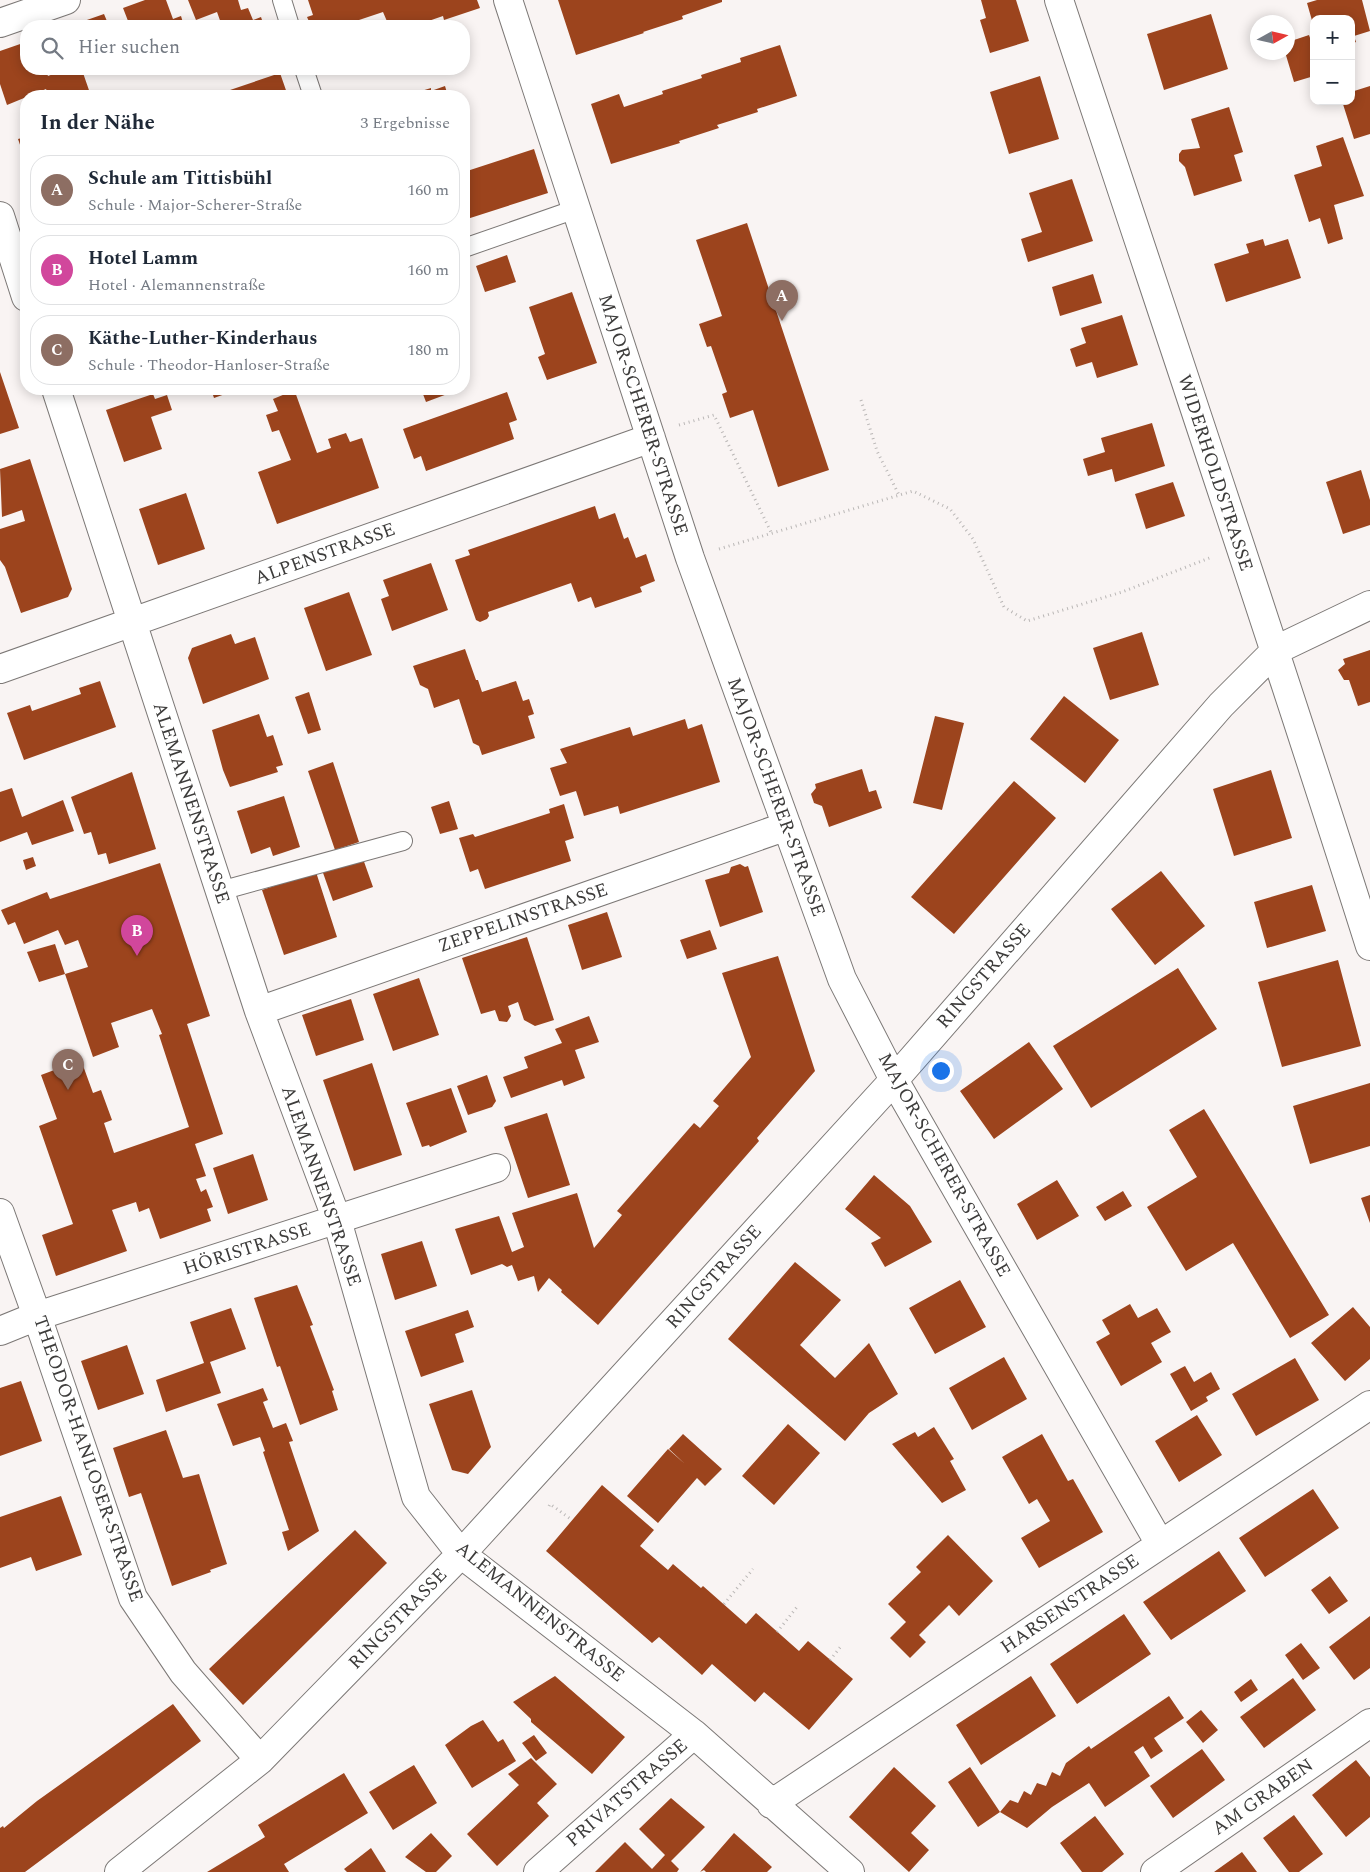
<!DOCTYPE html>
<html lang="de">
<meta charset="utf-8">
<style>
body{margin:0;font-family:Spectral,serif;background:#f6f6f7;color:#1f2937}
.controls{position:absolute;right:15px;top:15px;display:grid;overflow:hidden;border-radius:10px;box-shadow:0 2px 12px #0003}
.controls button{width:45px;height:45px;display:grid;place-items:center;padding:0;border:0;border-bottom:1px solid #e0e1e3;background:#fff;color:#1f2937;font:25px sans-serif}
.compass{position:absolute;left:1250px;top:15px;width:45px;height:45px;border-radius:50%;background:#fff;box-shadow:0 2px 12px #0003;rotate:82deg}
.you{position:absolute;left:940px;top:1070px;width:18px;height:18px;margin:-12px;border:4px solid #fff;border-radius:50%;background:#1a73e8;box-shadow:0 0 0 8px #1a73e833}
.badge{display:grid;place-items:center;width:32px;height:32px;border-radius:50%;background:#ea580c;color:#fff;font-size:16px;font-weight:700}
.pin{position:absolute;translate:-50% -41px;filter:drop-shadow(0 1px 2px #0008)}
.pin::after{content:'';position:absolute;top:26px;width:18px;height:15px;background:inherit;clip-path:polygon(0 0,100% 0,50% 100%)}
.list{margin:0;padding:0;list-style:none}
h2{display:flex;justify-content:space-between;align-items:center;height:65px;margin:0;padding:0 20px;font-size:21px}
h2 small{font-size:16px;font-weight:400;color:#747a83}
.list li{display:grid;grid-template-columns:32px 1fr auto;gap:15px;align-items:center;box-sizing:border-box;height:70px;margin:0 10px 10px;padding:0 10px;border:1px solid #e0e1e3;border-radius:20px}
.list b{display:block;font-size:19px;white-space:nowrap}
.list p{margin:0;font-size:16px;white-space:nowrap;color:#747a83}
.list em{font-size:16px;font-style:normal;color:#747a83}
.icon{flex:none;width:28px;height:28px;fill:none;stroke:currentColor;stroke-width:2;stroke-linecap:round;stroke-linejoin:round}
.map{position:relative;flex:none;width:1370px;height:1872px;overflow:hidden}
.search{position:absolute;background:#fff;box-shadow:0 2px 12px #0003;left:20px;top:20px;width:450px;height:55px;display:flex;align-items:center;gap:12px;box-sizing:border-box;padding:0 18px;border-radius:20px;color:#747a83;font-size:19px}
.panel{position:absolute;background:#fff;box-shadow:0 2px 12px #0003;left:20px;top:90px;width:450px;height:305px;border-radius:20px}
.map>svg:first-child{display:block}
.building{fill:#9c441d}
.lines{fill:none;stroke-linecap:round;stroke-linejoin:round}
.lane-casing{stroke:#7c7876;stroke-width:20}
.street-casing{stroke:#7c7876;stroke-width:30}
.path{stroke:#bab7b6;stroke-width:3;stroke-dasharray:1 4;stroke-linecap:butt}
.lane{stroke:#fff;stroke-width:18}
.street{stroke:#fff;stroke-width:28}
.labels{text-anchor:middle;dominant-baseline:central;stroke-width:5;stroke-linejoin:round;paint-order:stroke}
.street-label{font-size:19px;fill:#3d3c3b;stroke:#fff}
</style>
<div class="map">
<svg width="1370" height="1872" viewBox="0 0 1370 1872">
<rect width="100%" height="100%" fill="#f9f4f3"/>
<path class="building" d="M145,0H166L173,19L181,16L184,26H130L123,8Z
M188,0H238L241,10L248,8L253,20L261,17L264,26H222L217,12L196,20Z
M308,0H477L480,8L444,20L443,16L414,26H411L409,20L389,26L383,12L356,21L357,24L352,26H311L307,17L313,15Z
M558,0H722V2L682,16L683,19L643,32L644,33L576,55Z
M981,0H1016L1029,41L990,53L980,20L986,18Z
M1317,0H1362L1370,31L1354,36L1356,42L1351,44V19H1314L1313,24L1307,3Z
M104,14L109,26H69L84,21Z
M1211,14L1228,69L1164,90L1147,34Z
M1309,35L1314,49V76L1294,82L1285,52H1288V42Z
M26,42V69H45L48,76L61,71L63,75L77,69H85L82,70L91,96H49L46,89L7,105L0,84V51Z
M780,45L797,96L757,109L758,112L717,125L719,128L679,141L680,143L611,164L591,104L619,94L624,107L663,94L662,91L702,78L701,75L741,62L740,58Z
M280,73L288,96H233L230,90Z
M1040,76L1059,139L1009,154L990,92Z
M445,86L448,96H405L431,88V91Z
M1370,86V134L1354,139L1342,101H1351V92Z
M1229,107L1243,152L1234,155L1242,181L1194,196L1185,167L1179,161V154L1182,150L1200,148L1191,119Z
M26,137V162L18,139Z
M1343,137L1364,196L1334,205L1343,239L1328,244L1320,218L1309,222L1294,175L1322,166L1316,146Z
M534,149L548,193L464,220V172Z
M1072,179L1093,241L1028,262L1021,239L1042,232L1029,193Z
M747,223L829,470L778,487L753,410L730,418L722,394L727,392L711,346L707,347L699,324L722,316L696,240Z
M1263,239L1265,246L1288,239L1301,278L1226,302L1214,264L1249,253L1246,244Z
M507,255L516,282L485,292L476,266Z
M1093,274L1102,303L1060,316L1052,287Z
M572,292L597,363L547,380L538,357L545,354L529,307Z
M1122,315L1138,365L1097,378L1092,362L1076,367L1070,349L1086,343L1081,328Z
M0,372L19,428L0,434Z
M211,389H239L214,398Z
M289,389H294L317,453L331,448L328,439L346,433L350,442L362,438L379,488L277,524L258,472L291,460L279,430L272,432L266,415L278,411L273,399L290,392Z
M421,389H448L450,393L426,402Z
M507,392L517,420L509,423L514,439L426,471L421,456L414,459L403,429Z
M153,394L155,399L167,395L172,410L151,417L162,449L124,462L106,410Z
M1152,423L1165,466L1115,482L1112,469L1088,476L1083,459L1105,452L1101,438Z
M30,459L72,589L68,597L21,613L5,567L0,560V529L25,521L22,510L2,517L0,469Z
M1361,470L1370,500V525L1343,534L1326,482Z
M1173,482L1185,516L1146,529L1135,494Z
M186,493L205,549L158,565L139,509Z
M595,506L599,519L615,513L624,539L628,537L636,558L646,554L655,581L640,587L642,592L595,608L591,597L578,602L571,583L488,612L489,616L487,619L480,622L476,620L455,560L470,555L468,550Z
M431,563L448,610L392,631L381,599L389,596L383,580Z
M349,592L372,655L326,671L304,608Z
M1142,632L1159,685L1110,700L1093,648Z
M231,634L235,644L255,637L269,679L203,704L188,658L192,648Z
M465,649L476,680H478L482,692L516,681L523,701L529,699L534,714L528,716L535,738L482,755L479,746L473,743L459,699L434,708L428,689L420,685L413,666Z
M1370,650V702L1358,706L1349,680H1344L1338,670L1345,664L1343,659Z
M100,681L116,727L24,760L7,713L30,705L32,711L81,694L79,688Z
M309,692L321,730L308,734L295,697Z
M1064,696L1119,740L1085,783L1030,739Z
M259,714L267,737L273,735L283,765L276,767L278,772L230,787L223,770L212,730Z
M935,716L964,723L942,810L913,803Z
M685,719L688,729L702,724L720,782L620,814L618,806L584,816L576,791L560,796L550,768L567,763L560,749L630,727L633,736Z
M333,762L359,842L335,850L308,771Z
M862,769L869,792L876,790L882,808L829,827L822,806L814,803L811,794L816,788L815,784Z
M1271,770L1292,838L1234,856L1213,789Z
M132,772L156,849L109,864L106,853L98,855L91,832L84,834L71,797Z
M1014,781L1056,818L954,934L911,897Z
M12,788L22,817L63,800L74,831L32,845L27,832L0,842V792Z
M284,796L300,847L273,856L270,847L251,854L237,811Z
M449,801L458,829L440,834L431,807Z
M564,804L574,838L565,841L571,861L485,889L478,869L470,872L459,838L473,834L475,837L550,813L549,809Z
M362,856L373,887L333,901L322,870Z
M33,857L36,866L26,870L23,860Z
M160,863L210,1016L187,1024L223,1134L195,1144L206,1176L196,1179L201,1192L206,1189L213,1207L207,1209L211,1221L160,1239L149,1208L139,1212L136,1202L112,1210L127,1251L56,1276L42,1235L73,1224L39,1126L57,1119L41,1075L81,1060L93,1093L101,1090L112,1120L104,1123L114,1153L189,1127L159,1035L162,1034L152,1009L111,1023L119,1047L93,1057L65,974L88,967L78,940L65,945L58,930L24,944L15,922L8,925L1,910L47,892L50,899Z
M740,864L745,867L748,866L763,912L720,927L705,880L729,873L731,867Z
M1161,871L1205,926L1155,965L1111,909Z
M316,872L337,937L284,955L262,890Z
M1312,885L1326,931L1267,948L1254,902Z
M607,912L622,957L582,970L568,925Z
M710,930L717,949L687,959L680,940Z
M527,937L554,1020L535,1026L524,1020L518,1002L508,1006L511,1016L507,1022L499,1021L495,1010L481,1014L462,958Z
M55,944L65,974L39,982L27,952Z
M778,956L815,1071L757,1138L759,1141L598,1325L561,1292L562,1290L549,1278L538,1292L534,1276L518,1281L512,1265L507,1267L502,1264L471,1275L455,1229L499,1216L512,1252L524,1247L512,1213L577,1193L594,1248L622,1215L617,1211L694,1123L700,1128L719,1106L713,1101L751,1057L722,973Z
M1338,960L1361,1046L1282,1067L1258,982Z
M1178,968L1217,1029L1091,1108L1053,1046Z
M419,978L439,1035L393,1051L373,994Z
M351,999L364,1040L316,1056L302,1015Z
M589,1016L599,1042L575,1050L585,1078L564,1086L562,1080L511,1098L503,1077L528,1068L524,1057L562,1043L555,1029Z
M1029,1042L1063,1089L994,1139L960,1091Z
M372,1063L402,1155L354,1171L323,1080Z
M487,1075L496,1101L492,1107L468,1115L457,1086Z
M1370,1083V1146L1310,1164L1293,1106Z
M451,1088L467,1132L430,1147L429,1145L422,1147L406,1103Z
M1204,1109L1329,1315L1290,1338L1233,1243L1186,1271L1147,1207L1197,1177L1169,1130Z
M547,1113L570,1185L528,1198L504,1127Z
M253,1154L268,1200L228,1214L213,1168Z
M874,1175L910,1206L932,1242L885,1267L871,1243L881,1238L845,1209Z
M1057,1180L1079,1216L1037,1240L1017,1204Z
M1123,1191L1132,1206L1105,1221L1096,1207Z
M1370,1195V1223L1361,1198Z
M422,1241L437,1286L395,1300L381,1254Z
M795,1262L841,1300L800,1345L835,1378L869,1343L898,1394L869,1413L845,1441L728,1339Z
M960,1280L986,1327L935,1354L909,1308Z
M297,1285L313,1325L310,1326L334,1390L332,1391L338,1410L300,1425L280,1366L277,1367L254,1298Z
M1130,1304L1138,1318L1157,1308L1171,1332L1151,1343L1162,1362L1121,1386L1096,1342L1110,1334L1102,1320Z
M1353,1307L1370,1327V1359L1345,1381L1311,1343Z
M231,1308L246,1349L210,1362L221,1393L166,1412L156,1380L204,1363L190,1322Z
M468,1310L474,1327L455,1334L464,1362L421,1377L405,1331Z
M127,1345L144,1394L98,1410L81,1361Z
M1004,1357L1027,1399L972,1430L949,1388Z
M1295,1358L1319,1400L1256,1436L1232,1394Z
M1185,1366L1194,1382L1211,1372L1220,1389L1206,1397L1208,1401L1191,1411L1170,1374Z
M21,1381L42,1441L0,1456V1388Z
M263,1388L268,1400L263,1402L273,1428L286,1423L293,1441L289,1442L319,1531L288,1551L282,1532L289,1530L263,1452L265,1451L260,1437L233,1446L217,1404Z
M472,1390L491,1447L468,1474L452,1470L429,1404Z
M1197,1415L1222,1455L1179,1482L1155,1441Z
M788,1424L820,1453L774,1505L742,1476Z
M934,1427L954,1459L950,1461L966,1490L942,1503L892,1444L915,1432L918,1437Z
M166,1430L183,1478L199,1474L227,1564L210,1570L211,1572L172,1586L141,1493L129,1497L113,1448Z
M683,1434L722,1469L705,1486L697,1478L658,1523L627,1496L668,1449L685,1464L669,1449Z
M1042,1434L1068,1481L1073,1479L1103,1532L1039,1568L1021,1538L1050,1521L1037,1499L1029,1504L1002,1457Z
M602,1485L654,1530L640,1546L668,1570L673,1564L701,1588L703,1586L746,1624L756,1613L799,1651L808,1641L853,1679L809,1730L764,1692L755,1702L712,1664L702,1675L659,1637L652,1643L546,1551Z
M1313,1489L1339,1528L1265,1577L1239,1538Z
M61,1496L82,1555L36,1571L31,1557L0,1568V1517Z
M355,1530L387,1563L243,1705L209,1669Z
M948,1535L993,1581L959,1616L949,1605L919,1635L926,1642L910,1658L890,1638L906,1622L888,1604L921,1572L916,1567Z
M1219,1551L1246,1591L1171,1640L1143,1602Z
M1330,1576L1348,1601L1329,1614L1311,1590Z
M1124,1614L1151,1654L1077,1704L1050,1664Z
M1370,1616V1668L1354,1680L1329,1647Z
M1301,1643L1320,1668L1303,1680L1285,1655Z
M555,1676L625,1737L592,1774L531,1722V1719L513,1702Z
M1031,1676L1056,1716L981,1765L956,1725Z
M1293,1678L1316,1710L1264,1748L1240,1717Z
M1251,1679L1258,1690L1241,1702L1234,1692Z
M1169,1696L1184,1718L1154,1738L1163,1751L1151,1759L1143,1746L1134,1752L1150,1776L1105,1807L1089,1783L1052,1807L1027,1828L1000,1812L1010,1800L1018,1803L1024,1791L1031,1795L1037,1783L1046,1786L1052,1772L1060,1776L1066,1763L1089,1746L1091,1749Z
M173,1704L201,1741L25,1872H0V1828L3,1826L4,1828L37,1801Z
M1201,1710L1218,1730L1203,1743L1186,1722Z
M483,1720L498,1742L503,1739L516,1761L472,1788L445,1745L471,1726Z
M534,1735L547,1753L536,1761L522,1743Z
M1202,1749L1225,1780L1173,1818L1150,1786Z
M531,1758L557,1784L537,1803L549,1816L497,1866L467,1834L519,1785L508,1774Z
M1356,1760L1370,1777V1817L1346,1837L1312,1795Z
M414,1765L437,1803L393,1830L369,1792Z
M894,1767L936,1806L911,1833L929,1850L909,1872L849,1817Z
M970,1767L1000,1812L978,1827L948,1782Z
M344,1773L368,1813L284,1864L289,1872H207L265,1837L258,1825Z
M671,1798L705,1827L671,1861L679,1869L677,1872H595L625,1842L652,1869L665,1855L639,1829Z
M1294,1815L1323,1854L1299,1872H1289L1263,1838Z
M1095,1816L1124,1854L1102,1872H1082L1060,1843Z
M431,1833L452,1856L436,1872H426L405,1857Z
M734,1833L772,1867L767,1872H706L704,1870L700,1872Z
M371,1848L386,1872H347L344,1869Z
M1242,1852L1257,1872H1214Z"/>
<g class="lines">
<g class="lane-casing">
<path id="lane" d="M282,0L290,26
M304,69L313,96
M464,248L576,209
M220,891L403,841"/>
</g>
<g class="street-casing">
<path id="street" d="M508,0L690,558L842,979L894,1080L1160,1544
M1059,0C1163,315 1270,630 1370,946
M0,23L66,0
M0,216L26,297
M56,389L259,1011L337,1220L416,1497L461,1554L694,1734L850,1872
M0,669L651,438
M259,1011L787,826
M0,1213L37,1316L133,1598L183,1672L260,1760
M0,1331L37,1316L496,1168
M771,1804L1370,1405
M119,1872L260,1760L461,1554L894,1080L1221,705L1276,650L1370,605
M538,1872L694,1734
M1155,1872L1370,1723"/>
</g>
<path class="path" d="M861,400L877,451L899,495
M679,425L714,415L771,532
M719,549L913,491L950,509L973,539L1004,607L1027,621L1122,592L1212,557
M549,1506L550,1504L572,1520
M724,1604L753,1569
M777,1632L797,1607
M830,1660L842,1645"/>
<use href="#lane" class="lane"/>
<use href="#street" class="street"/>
</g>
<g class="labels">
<g class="street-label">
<text transform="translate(643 415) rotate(72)">MAJOR-SCHERER-STRASSE</text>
<text transform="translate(1215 473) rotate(72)">WIDERHOLDSTRASSE</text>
<text transform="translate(325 554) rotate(-20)">ALPENSTRASSE</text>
<text transform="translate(776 797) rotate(70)">MAJOR-SCHERER-STRASSE</text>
<text transform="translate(191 803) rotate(72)">ALEMANNENSTRASSE</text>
<text transform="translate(523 918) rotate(-19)">ZEPPELINSTRASSE</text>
<text transform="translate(984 976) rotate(-49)">RINGSTRASSE</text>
<text transform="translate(944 1165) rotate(61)">MAJOR-SCHERER-STRASSE</text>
<text transform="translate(321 1186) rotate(71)">ALEMANNENSTRASSE</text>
<text transform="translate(247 1249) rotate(-18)">HÖRISTRASSE</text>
<text transform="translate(714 1277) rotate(-48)">RINGSTRASSE</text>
<text transform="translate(88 1459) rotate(71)">THEODOR-HANLOSER-STRASSE</text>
<text transform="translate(1070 1604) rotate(-34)">HARSENSTRASSE</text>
<text transform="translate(540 1612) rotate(39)">ALEMANNENSTRASSE</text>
<text transform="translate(398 1619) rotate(-46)">RINGSTRASSE</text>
<text transform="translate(627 1793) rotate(-41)">PRIVATSTRASSE</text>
<text transform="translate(1263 1797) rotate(-35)">AM GRABEN</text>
</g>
</g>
</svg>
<div class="controls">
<button>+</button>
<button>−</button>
</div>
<svg class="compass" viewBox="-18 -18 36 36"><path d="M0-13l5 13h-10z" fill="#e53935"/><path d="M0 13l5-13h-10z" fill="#747a83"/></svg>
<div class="you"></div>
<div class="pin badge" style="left:782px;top:321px;background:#8d6e63">A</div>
<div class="pin badge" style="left:137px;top:956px;background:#d1479c">B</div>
<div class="pin badge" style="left:68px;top:1090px;background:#8d6e63">C</div>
<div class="search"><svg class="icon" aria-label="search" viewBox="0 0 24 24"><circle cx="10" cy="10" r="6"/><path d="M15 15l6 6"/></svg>Hier suchen</div>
<section class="panel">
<h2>In der Nähe<small>3 Ergebnisse</small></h2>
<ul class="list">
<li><span class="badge" style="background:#8d6e63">A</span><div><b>Schule am Tittisbühl</b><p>Schule · Major-Scherer-Straße</p></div><em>160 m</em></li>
<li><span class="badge" style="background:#d1479c">B</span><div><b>Hotel Lamm</b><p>Hotel · Alemannenstraße</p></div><em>160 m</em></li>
<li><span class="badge" style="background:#8d6e63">C</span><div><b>Käthe-Luther-Kinderhaus</b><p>Schule · Theodor-Hanloser-Straße</p></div><em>180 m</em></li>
</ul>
</section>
</div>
